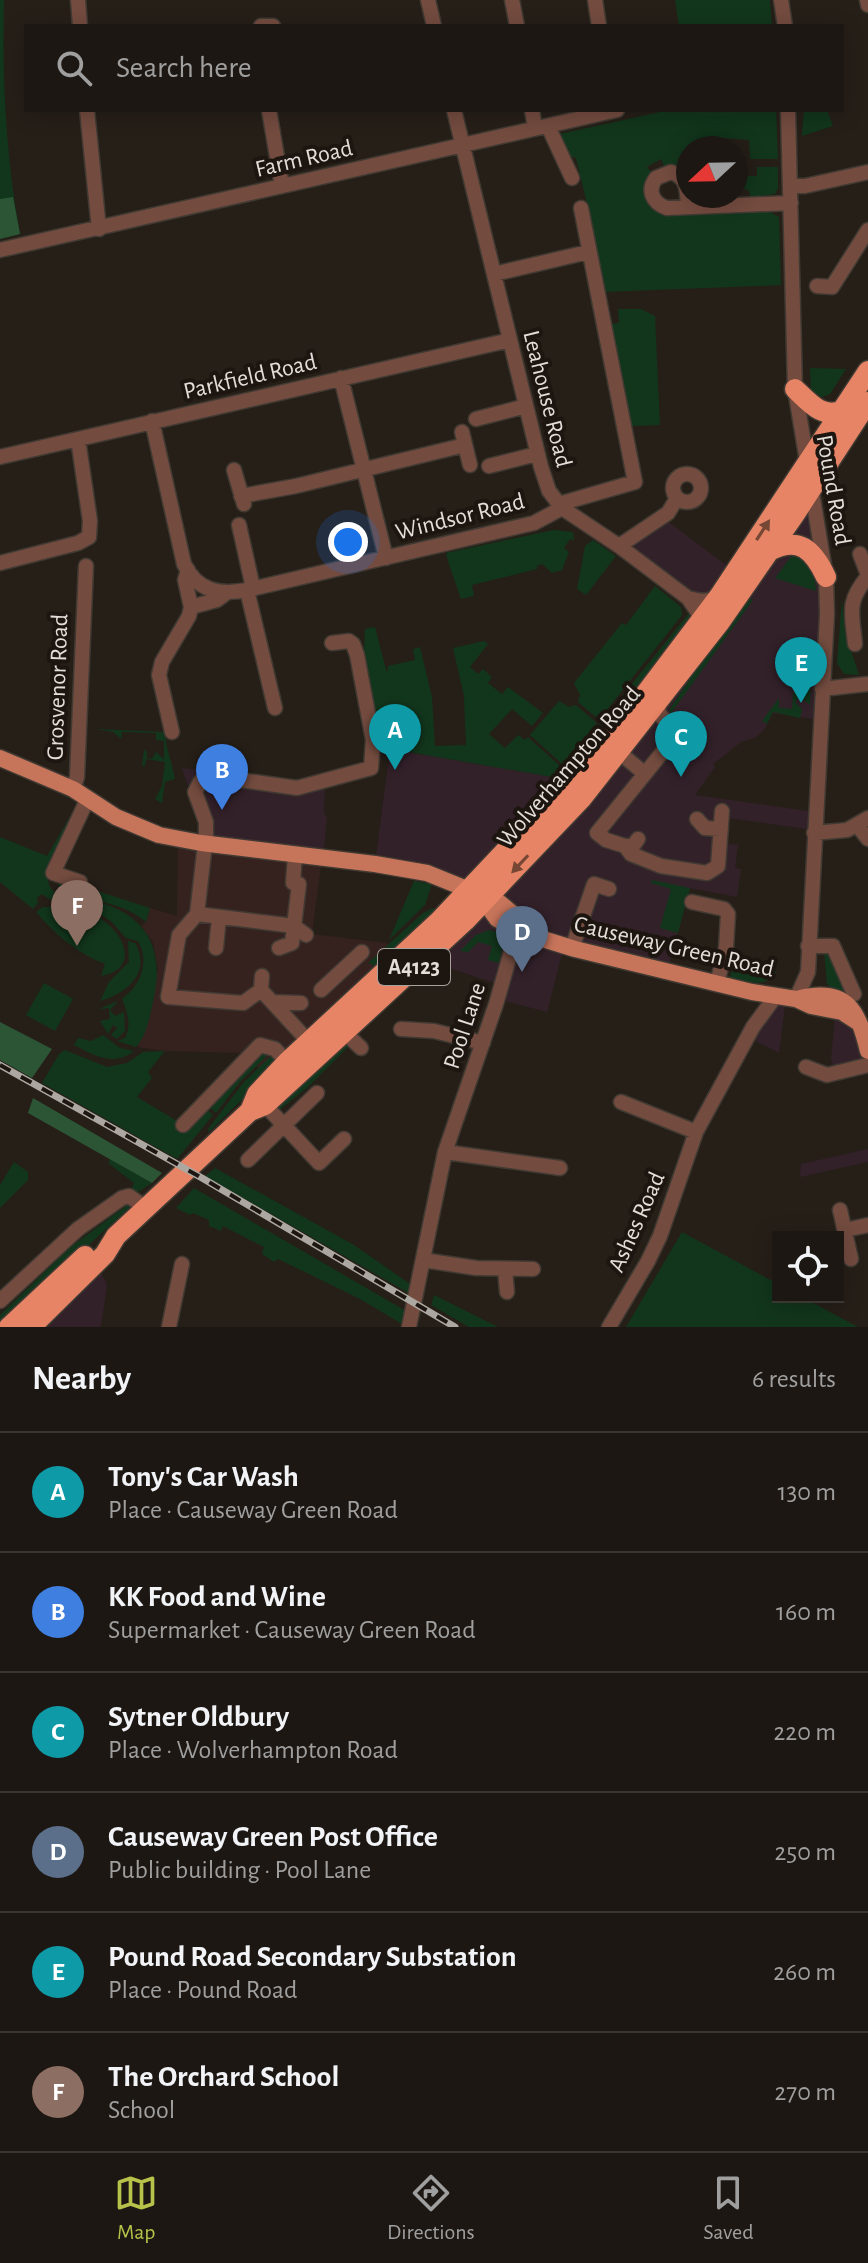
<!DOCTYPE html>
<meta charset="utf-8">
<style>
body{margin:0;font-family:"Alegreya Sans",sans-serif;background:#25201b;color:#f1f3f6}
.controls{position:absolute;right:24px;bottom:24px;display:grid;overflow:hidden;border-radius:0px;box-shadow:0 4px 20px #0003}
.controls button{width:72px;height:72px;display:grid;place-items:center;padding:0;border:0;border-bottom:2px solid #3a3632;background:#1c1712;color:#f1f3f6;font:40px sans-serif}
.compass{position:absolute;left:676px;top:136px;width:72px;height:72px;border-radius:50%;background:#1c1712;box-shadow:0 4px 20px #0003;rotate:248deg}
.you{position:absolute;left:348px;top:542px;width:28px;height:28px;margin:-20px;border:6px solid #fff;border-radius:50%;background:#1a73e8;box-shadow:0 0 0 12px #1a73e833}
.badge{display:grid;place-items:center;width:52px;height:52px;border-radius:50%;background:#b6c249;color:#fff;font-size:26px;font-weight:700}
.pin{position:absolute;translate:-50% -66px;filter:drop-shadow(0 2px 4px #0008)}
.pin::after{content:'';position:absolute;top:42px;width:28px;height:24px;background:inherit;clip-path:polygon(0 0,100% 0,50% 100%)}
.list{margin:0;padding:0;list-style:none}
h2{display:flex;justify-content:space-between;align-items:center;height:104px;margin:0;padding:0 32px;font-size:34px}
h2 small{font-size:26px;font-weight:400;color:#a09f9f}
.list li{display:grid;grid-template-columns:52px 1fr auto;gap:24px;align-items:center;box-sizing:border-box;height:120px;padding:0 32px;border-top:2px solid #3a3632}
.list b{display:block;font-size:30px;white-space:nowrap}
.list p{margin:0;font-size:26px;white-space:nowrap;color:#a09f9f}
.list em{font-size:26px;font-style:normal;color:#a09f9f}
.icon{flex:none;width:44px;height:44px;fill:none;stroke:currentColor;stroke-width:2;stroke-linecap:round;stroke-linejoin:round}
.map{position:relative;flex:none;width:868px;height:1327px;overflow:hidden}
.search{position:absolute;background:#1c1712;box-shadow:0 4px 20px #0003;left:24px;right:24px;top:24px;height:88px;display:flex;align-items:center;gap:20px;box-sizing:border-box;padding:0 28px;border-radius:0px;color:#a09f9f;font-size:30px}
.sheet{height:824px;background:#1c1712}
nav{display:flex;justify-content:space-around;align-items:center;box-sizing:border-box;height:112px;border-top:2px solid #3a3632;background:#1c1712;font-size:22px;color:#a09f9f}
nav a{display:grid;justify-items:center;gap:4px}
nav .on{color:#b6c249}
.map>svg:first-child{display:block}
.commercial{fill:#332129}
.industrial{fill:#35221f}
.green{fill:#12361c}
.forest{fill:#2c5536}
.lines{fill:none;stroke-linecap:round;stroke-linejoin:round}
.minor-casing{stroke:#403a33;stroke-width:17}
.major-casing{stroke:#403a33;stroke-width:19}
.highway-casing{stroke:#403a33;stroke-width:23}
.minor{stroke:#734b3f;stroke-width:14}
.major{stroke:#c6745a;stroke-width:16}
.highway{stroke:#e68465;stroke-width:20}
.rail-casing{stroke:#aca7a1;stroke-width:7}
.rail{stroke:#1d150f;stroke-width:4;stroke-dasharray:12;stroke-linecap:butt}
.oneway{fill:#774736}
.labels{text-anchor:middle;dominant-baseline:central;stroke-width:8;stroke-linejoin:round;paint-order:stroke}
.shield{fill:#1d150f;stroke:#a8a29c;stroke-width:2}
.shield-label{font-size:22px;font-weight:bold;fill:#e3ded9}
.street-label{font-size:24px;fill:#e3ded9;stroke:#1d150f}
</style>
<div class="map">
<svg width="868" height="1327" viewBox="0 0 868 1327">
<rect width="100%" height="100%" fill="#261f18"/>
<path class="commercial" d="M810,479L826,577L820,720L773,713L764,730L755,738L741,742L713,764L715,767L695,795L815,812L814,830L727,818L723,843L738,845L735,868L741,869L737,897L690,888L667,971L564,946L547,1012L498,999L501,985L443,966L427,949L478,898L375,864L390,749L552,777L574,792L713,620L619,546L662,517L743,578Z
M182,768L325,784L324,813L327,818L323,858L201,843L203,832Z
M786,998L779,1053L748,1037L758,1015Z
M836,1006L844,1008L868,1063L836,1071L831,1060Z
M868,1149V1162L800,1177L801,1164Z
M94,1257L107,1285L101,1327H27Z"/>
<path class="industrial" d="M178,839L322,858L312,934L386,943L410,966L266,1075L244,1053L165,1051L138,1047L158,969L153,942L141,926L146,922L150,908L177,916Z"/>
<path class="green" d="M0,0H4C2,78 6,158 20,234L0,239Z
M675,0H770L772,26H679Z
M669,110H776L778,159H750L749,140L724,138L723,148H688V169L683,170L664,166L661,159L647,167L652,173L645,190L649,204L665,214L768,211L779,217L781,285L601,292L587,204L576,158L569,156V149L560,148L555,135Z
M804,110H827L833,126L802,136Z
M757,167H778V188L775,194L751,197L749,191L736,184V176H757Z
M618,309H641L655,316L660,425L632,426L607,325L619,323Z
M810,368L846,369L830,394L822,397L811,391Z
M553,530L573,532L574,541L570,539L564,548L569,552L562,570L552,573L542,564L537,566V569L472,585L474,596L461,599C456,583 450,570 446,553Z
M593,540L616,556L586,595L577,589L585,546Z
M793,554C811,560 815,573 816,591L775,578Z
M655,586L681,607L682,615L599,720L578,702L580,695L574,683L622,623L626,625Z
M746,597L753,600L671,713L669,710Z
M842,599L845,633L859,675L844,674L837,663Z
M689,613L691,626L561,785L552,783Z
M375,627L387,673L388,666L415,660L413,649L420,647L432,697L435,746L466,745L464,696L453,648L484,641L488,644L470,667L478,674L483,669L492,677L488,683L502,694L508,687L543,713L532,726L512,709L489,734L505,748L518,735L525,740L528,737L560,766L552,777L380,747L364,653L365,629Z
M807,664L812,667L810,705L800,697L795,702L802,709L800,718L773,712L767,724L762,721L779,698V708L792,709L793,693H805Z
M559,701L569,707L576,705L597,723L562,764L530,735Z
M95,729L165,732C166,749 172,762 175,779L165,782L162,803L155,799L162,786L165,762L146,759L145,766H142L144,749L147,752V758L152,759L156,752L164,759V741L156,740V733L122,732L121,739L113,732Z
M76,806L78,811L48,877C48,887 52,891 61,896C128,901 170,930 153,1002C150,1016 146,1037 136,1047L117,1041L125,1038C132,1024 127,1012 122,999C141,985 150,962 138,941L126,938L112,922L98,913L77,905L52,901L42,894L37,898L38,903L33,909L0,882V837L47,856Z
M57,878L150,908L146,922C122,901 90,902 61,890L57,882Z
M652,880L690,888L678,933L660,928L671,889L651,883Z
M414,881L432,884L425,905L389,940Z
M43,907C61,907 83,909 99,918C124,932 141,969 101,976L105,964C77,953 56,935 36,912Z
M433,908L435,910L376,966L368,963L423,913Z
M489,930L498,932L504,941L499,963L488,960L492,946L478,942L468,952L460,951L476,935Z
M128,941L135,943C152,972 127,994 100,1001L109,982L129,962Z
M824,952H832L852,995L834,990L827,984Z
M734,963L773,971L777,972C764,989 749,982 730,977Z
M44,983L73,999L55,1031L26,1015Z
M118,1001L110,1010L115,1016L124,1012L125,1031L117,1039L111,1035L117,1028L113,1025L108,1034L100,1021L110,1019L109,1008L99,1009Z
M103,1035L120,1048L134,1051C114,1067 95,1056 74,1045L78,1038L91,1041Z
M339,1044L348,1047L308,1087L278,1111L276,1103Z
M65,1050L107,1067L127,1063L143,1052L165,1051L148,1072L152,1078L137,1097L187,1127L205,1108L213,1115L177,1159L42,1083L59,1054Z
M264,1051L267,1056L240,1082L216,1113L207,1105Z
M274,1053L281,1061L209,1132L208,1129L244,1082Z
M110,1159L152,1183L138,1192L131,1190L134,1183L108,1163Z
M14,1162L28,1172V1180L0,1208V1185Z
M215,1168L354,1245L413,1286L412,1295L205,1176Z
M194,1188L406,1311L402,1324L360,1299L278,1259L274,1262L262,1254L264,1247L223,1226L221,1231L209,1226V1220L193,1213L190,1215L176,1208Z
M129,1204L132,1205L0,1327V1315L72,1246Z
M682,1232L778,1284V1297H802L858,1327H626Z
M434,1295L498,1327H469L431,1305Z"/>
<path class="forest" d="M13,197L20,234L0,239V199Z
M0,1022L52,1049L32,1078L0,1060Z
M33,1098L162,1173L152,1183L28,1113Z"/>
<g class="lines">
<g class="minor-casing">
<path id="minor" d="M78,0L80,26
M428,0L434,26
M512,0L517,26
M595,0L599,26
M781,0L785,26
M867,0L868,5
M261,26H273
M87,110L99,229
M269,110L282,186
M454,110L541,467L549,491L562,508L619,546L688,598L699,614L708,619
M532,110L535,128
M788,110L795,389L826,577L827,614L808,972L796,999
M548,126L572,178
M790,186H805L868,172
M688,207C687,192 688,177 671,172L656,178C647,190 652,203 667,208L791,203
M0,250L617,110
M494,274L588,252
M817,286L832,287L868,230
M341,378L386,558
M476,419L526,406
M152,421L184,564C198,592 220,595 247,590L534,523L562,508
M462,432L470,465
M0,457L510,340
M489,466L537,454
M234,470L244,504
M673 488a14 14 0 1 1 28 0a14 14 0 1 1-28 0Z
M241,496L296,486L465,445
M559,504L635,482L581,208
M239,525L253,588
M619,546L668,513L677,498
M860,554L868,575
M0,563L78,543L89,537L90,521L78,439
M188,570L185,580L191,607L217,600L225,594
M247,590L275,708
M688,598C700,601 708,603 719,596
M855,644C852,612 846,603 868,576
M822,689L868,684
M658,699L659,714L678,733L597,833L606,840L625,846L631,854L661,866L707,873L718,866L722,811
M172,732L159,675L162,662L189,616L191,607
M626,758L645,774
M73,789L77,777L86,566
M697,819L705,828L721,829
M857,825L868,839
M814,833L847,830L868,818
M625,846H633L638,839
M80,882L53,873L88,798
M692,902L724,909L728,914L726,948L717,983
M197,914L179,935L168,997L243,1003L261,990
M306,935L294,926L197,914L206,835V822L195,792L200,782L212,776L297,788L371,768L373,740L357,655L353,644L349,641L332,643
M808,946H833L854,994
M216,948L219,917
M279,948L292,943L299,884L293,883L295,855
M572,948L594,884L609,889
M262,976L261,990L309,1042
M321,990L362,952
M272,1002L301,1003
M338,1026L361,1048
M401,1029L434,1031L483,1043
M806,1067L827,1075L868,1065
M621,1102L696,1132
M265,1105L319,1163L344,1139
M183,1125L260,1045L275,1049L287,1062
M445,1152L560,1168
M248,1160L317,1093
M840,1210L851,1259
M845,1230L868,1225
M423,1260L476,1268L533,1269
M505,1269L507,1292
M0,1301L78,1229L122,1198L129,1196L146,1208
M169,1327L182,1264
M409,1327L445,1152L496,1004L517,931L515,923
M609,1327L648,1261L660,1236L696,1132L753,1027L775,997"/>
</g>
<g class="major-casing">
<path id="major" d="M0,758L73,789L116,817L159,835L201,843L375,864L427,873L469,890L484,901L497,919L517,931L575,949L752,992L796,999L811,1006L842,1012L859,1023
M484,901L500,903L537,934
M800,998C848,987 858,1011 868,1051"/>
</g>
<g class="highway-casing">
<path id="highway" d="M795,389C809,402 821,418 841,411
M769,551C799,536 813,549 826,577
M250,1111L257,1094L287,1062L439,921L612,738L720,595L868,371
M9,1327L85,1256
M31,1327L105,1254L116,1236L250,1111L265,1105L465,921L582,798L720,622L795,514L868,402"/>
</g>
<use href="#minor" class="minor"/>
<use href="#major" class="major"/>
<use href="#highway" class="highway"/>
<g class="rail-casing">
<path id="rail" d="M0,1065L202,1178L455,1327"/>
</g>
<use href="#rail" class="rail"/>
</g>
<defs><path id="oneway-solid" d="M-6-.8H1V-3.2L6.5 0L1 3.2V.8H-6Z" transform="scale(2)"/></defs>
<g class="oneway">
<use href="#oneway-solid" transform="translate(763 530) rotate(-57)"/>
<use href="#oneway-solid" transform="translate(520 864) rotate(133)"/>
</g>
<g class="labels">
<rect class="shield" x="378" y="949" width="72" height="36" rx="6"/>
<g class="shield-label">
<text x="414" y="967">A4123</text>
</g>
<g class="street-label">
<text transform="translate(304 159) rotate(-13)">Farm Road</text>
<text transform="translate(250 377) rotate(-13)">Parkfield Road</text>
<text transform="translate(547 399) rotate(76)">Leahouse Road</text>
<text transform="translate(833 490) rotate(80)">Pound Road</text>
<text transform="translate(460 517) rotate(-14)">Windsor Road</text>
<text transform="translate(58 687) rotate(-88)">Grosvenor Road</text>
<text transform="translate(569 767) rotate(-49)">Wolverhampton Road</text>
<text transform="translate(674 947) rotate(13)">Causeway Green Road</text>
<text transform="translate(465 1026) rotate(-72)">Pool Lane</text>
<text transform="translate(637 1222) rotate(-66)">Ashes Road</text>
</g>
</g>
</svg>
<div class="controls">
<button><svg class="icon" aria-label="locate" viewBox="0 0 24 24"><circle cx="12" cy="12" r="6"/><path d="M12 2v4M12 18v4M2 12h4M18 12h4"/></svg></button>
</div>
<svg class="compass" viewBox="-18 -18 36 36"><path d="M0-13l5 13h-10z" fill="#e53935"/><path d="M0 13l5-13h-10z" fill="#a09f9f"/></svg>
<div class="you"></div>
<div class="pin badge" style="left:395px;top:770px;background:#0f9aa8">A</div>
<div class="pin badge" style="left:222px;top:810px;background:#3f7fe0">B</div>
<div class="pin badge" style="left:681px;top:777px;background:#0f9aa8">C</div>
<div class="pin badge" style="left:522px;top:972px;background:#5c6f8a">D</div>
<div class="pin badge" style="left:801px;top:703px;background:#0f9aa8">E</div>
<div class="pin badge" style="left:77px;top:946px;background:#8d6e63">F</div>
<div class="search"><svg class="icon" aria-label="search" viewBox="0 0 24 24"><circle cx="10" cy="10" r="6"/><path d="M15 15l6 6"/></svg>Search here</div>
</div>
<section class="sheet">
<h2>Nearby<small>6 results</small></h2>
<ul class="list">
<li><span class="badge" style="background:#0f9aa8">A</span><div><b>Tony's Car Wash</b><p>Place · Causeway Green Road</p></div><em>130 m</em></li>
<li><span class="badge" style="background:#3f7fe0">B</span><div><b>KK Food and Wine</b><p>Supermarket · Causeway Green Road</p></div><em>160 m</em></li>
<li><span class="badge" style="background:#0f9aa8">C</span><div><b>Sytner Oldbury</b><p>Place · Wolverhampton Road</p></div><em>220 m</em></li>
<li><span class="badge" style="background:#5c6f8a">D</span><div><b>Causeway Green Post Office</b><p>Public building · Pool Lane</p></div><em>250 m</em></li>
<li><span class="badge" style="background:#0f9aa8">E</span><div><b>Pound Road Secondary Substation</b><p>Place · Pound Road</p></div><em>260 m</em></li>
<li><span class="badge" style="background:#8d6e63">F</span><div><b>The Orchard School</b><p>School</p></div><em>270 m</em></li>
</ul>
</section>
<nav>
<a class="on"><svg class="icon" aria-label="map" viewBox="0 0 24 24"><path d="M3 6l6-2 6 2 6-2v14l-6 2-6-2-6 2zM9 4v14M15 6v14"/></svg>Map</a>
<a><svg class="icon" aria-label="directions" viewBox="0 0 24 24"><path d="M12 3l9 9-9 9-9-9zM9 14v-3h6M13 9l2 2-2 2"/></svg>Directions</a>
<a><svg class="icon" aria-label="saved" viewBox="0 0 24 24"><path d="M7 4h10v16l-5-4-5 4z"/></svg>Saved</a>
</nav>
